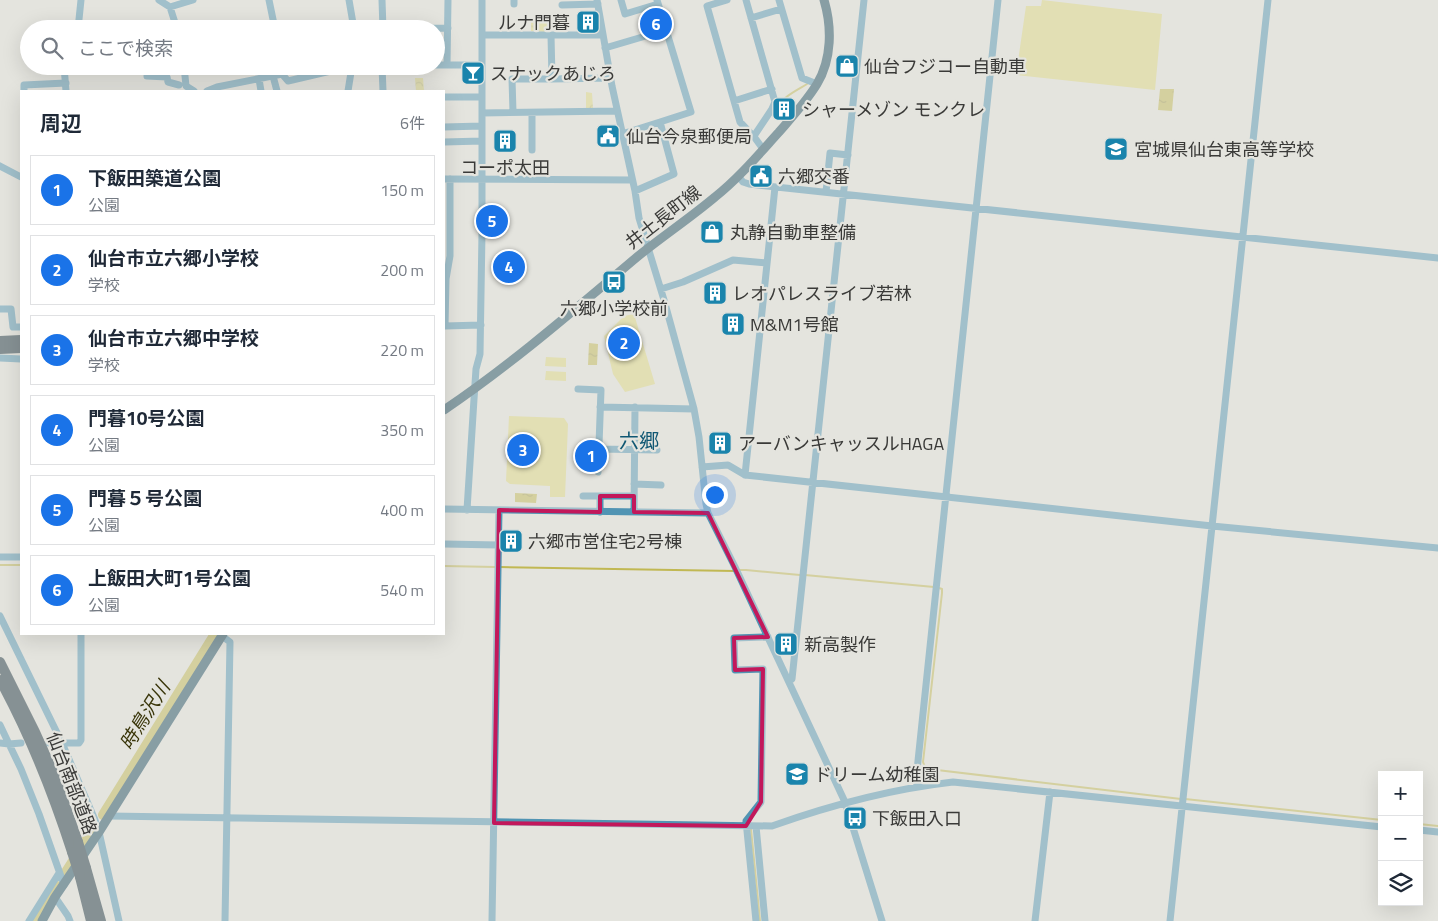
<!DOCTYPE html>
<html lang="ja">
<meta charset="utf-8">
<style>
body{margin:0;font-family:"Titillium Web","Noto Sans JP",sans-serif;background:#f6f6f7;color:#1f2937}
.controls{position:absolute;right:15px;bottom:15px;display:grid;overflow:hidden;border-radius:0px;box-shadow:0 5px 20px #0002}
.controls button{width:45px;height:45px;display:grid;place-items:center;padding:0;border:0;border-bottom:1px solid #e0e1e3;background:#fff;color:#1f2937;font:25px sans-serif}
.you{position:absolute;left:714px;top:494px;width:18px;height:18px;margin:-12px;border:4px solid #fff;border-radius:50%;background:#1a73e8;box-shadow:0 0 0 8px #1a73e833}
.badge{display:grid;place-items:center;width:32px;height:32px;border-radius:50%;background:#1a73e8;color:#fff;font-size:16px;font-weight:700}
.pin{position:absolute;translate:-50% -50%;border:2px solid #fff;box-shadow:0 1px 5px #0006}
.list{margin:0;padding:0;list-style:none}
h2{display:flex;justify-content:space-between;align-items:center;height:65px;margin:0;padding:0 20px;font-size:21px}
h2 small{font-size:16px;font-weight:400;color:#747a83}
.list li{display:grid;grid-template-columns:32px 1fr auto;gap:15px;align-items:center;box-sizing:border-box;height:70px;margin:0 10px 10px;padding:0 10px;border:1px solid #e0e1e3;border-radius:0px}
.list b{display:block;font-size:19px;white-space:nowrap}
.list p{margin:0;font-size:16px;white-space:nowrap;color:#747a83}
.list em{font-size:16px;font-style:normal;color:#747a83}
.icon{flex:none;width:28px;height:28px;fill:none;stroke:currentColor;stroke-width:2;stroke-linecap:round;stroke-linejoin:round}
.map{position:relative;flex:none;width:1438px;height:921px;overflow:hidden}
.search{position:absolute;background:#fff;box-shadow:0 5px 20px #0002;left:20px;top:20px;width:425px;height:55px;display:flex;align-items:center;gap:12px;box-sizing:border-box;padding:0 18px;border-radius:28px;color:#747a83;font-size:19px}
.panel{position:absolute;background:#fff;box-shadow:0 5px 20px #0002;left:20px;top:90px;width:425px;height:545px;border-radius:0px}
.map>svg:first-child{display:block}
.grass{fill:#e0d981}
.park{fill:url(#park-crowns)}
.water{fill:url(#water-ripples)}
.lines{fill:none;stroke-linecap:round;stroke-linejoin:round}
.stream{stroke:#c1b853;stroke-width:2}
.river{stroke:#c1b853;stroke-width:10}
.minor{stroke:#5194b3;stroke-width:7}
.major{stroke:#19495e;stroke-width:9}
.highway{stroke:#162e3a;stroke-width:10}
.highway-bridge{stroke:#162e3a;stroke-width:10}
.marked{fill:none;stroke:#c2185b;stroke-width:4;stroke-linejoin:round}
.labels{text-anchor:middle;dominant-baseline:central;stroke-width:4.5;stroke-linejoin:round;paint-order:stroke}
.poi-label{font-size:18px;fill:#3a3a38;stroke:#e4e4de;text-anchor:start}
.street-label{font-size:18px;fill:#3a3a38;stroke:#e4e4de}
.water-label{font-size:19px;font-style:italic;fill:#393509;stroke:#e4e4de}
.quarter-label{font-size:20px;fill:#0f5773;stroke:#e4e4de}
</style>
<div class="map">
<svg width="1438" height="921" viewBox="0 0 1438 921">
<defs>
<pattern id="park-crowns" width="20" height="18" patternUnits="userSpaceOnUse" patternTransform="scale(1.25)"><rect width="20" height="18" fill="#e0d981"/><path d="M2 6a3 3 0 1 1 6 0M12 15a3 3 0 1 1 6 0" fill="none" stroke="#c1bb70"/></pattern>
<pattern id="water-ripples" width="26" height="14" patternUnits="userSpaceOnUse" patternTransform="scale(1.25)"><rect width="26" height="14" fill="#c1b853"/><path d="M2 4q2-2 4 0t4 0M15 11q2-2 4 0t4 0" fill="none" stroke="#9e9746"/></pattern>
</defs>
<rect width="100%" height="100%" fill="#e4e4de"/>
<path class="grass" d="M1042,0L1162,14L1155,90L1016,75L1026,6H1041Z
M634,314L655,384L625,392L613,374L604,336L624,316Z
M546,357L566,358V367L545,366Z
M546,371L566,372V381L545,380Z
M509,416L564,418L568,424L565,497H550V486L510,484L506,481Z"/>
<path class="park" d="M531,17H547V32L531,31Z
M415,78H423L424,91H416Z
M586,92L592,93L593,108H586Z
M503,263H515V271H503Z
M638,437H649V448H642L638,445Z
M586,450L596,451L595,465L585,464Z"/>
<path class="water" d="M1160,89H1174L1172,111L1158,110Z
M589,343L598,344L597,365H588Z
M515,493L537,494L536,503L515,502Z"/>
<g class="lines">
<path class="stream" d="M777,110C781,97 796,91 807,84
M0,565H21
M444,566L495,567
M500,567L735,571
M740,570H746L800,575
M805,575L934,587
M939,588L942,589V593L923,762L925,767L937,770L1181,799
M1185,799L1382,820
M1419,824L1438,826
M751,829L760,921"/>
<path class="river" d="M103,815L215,634
M66,872L91,833
M36,921L57,886"/>
<path class="minor" d="M159,0L170,7L177,29
M269,0L275,29
M349,0L354,29
M382,0L383,29
M597,0L612,86L635,191L639,218L664,300L694,409L699,437L706,504L708,513L735,567L845,802L882,921
M621,0L625,14L658,4
M657,0L691,112L660,122
M727,0L707,6L740,122L755,138L763,149
M746,0L775,102L772,109L754,136
M779,0L802,78L817,84
M514,4V0
M562,5L598,4
M170,7L193,0
M751,18L781,9
M78,29L81,0
M378,29L448,28
M482,35H603
M551,35L552,79L610,78
M605,48L666,30
M436,65H482
M447,65L448,0
M64,66L66,91
M184,66L186,86L194,91
M382,66L383,91
M64,69L106,66
M282,74L288,81L352,66
M147,76L167,77L168,82L179,85
M273,76L277,91
M259,79L261,91
M24,91V85L66,83
M207,91L217,87L282,74L280,66
M348,91L352,66
M444,97H482
M734,101L772,89
M513,112L512,79H552
M482,113L617,111
M444,127L482,126
M622,134L660,122L674,174L635,191
M444,142L482,141
M532,150V113
M0,166L21,177
M738,176L743,182L749,184L1438,258
M444,179L632,180
M450,179V256L446,279L445,326L481,325
M826,192L830,153L848,155
M661,289L683,282L733,260L767,263
M0,309H11L13,327H21
M0,358L21,359
M578,389L601,390L598,472
M600,407L694,409
M599,449L657,450
M702,467L728,465L745,475L775,187
M745,475L1212,526L1438,548
M634,484L661,485
M583,496H634
M444,509L708,513
M467,510L474,399L476,369L480,354L482,233V0
M600,512V496
M634,512L635,407
M444,544L499,545
M0,557H21
M0,616L62,743L95,820L99,832L119,921
M222,636L230,642L225,921
M789,681L792,679L864,0
M0,725L9,744L21,743
M0,743L9,744L21,769L39,814L64,885
M49,743H79L81,740V634
M917,787L916,780L998,0
M109,816L772,826C831,805 891,789 953,782L1382,827
M756,826L765,921
M1419,830L1438,832
M55,897L68,916L70,921
M29,921L59,873
M492,921L499,510
M756,921L746,821L761,802L763,669L735,670L734,638L768,637
M1035,921L1050,792
M1170,921L1268,0"/>
<path class="major" d="M444,410C512,364 574,310 637,257C663,236 690,218 715,197C739,178 759,154 779,132C792,117 806,102 817,84C832,59 832,27 824,0
M42,921L55,897L99,832L223,634"/>
<path class="highway" d="M0,341L21,340
M0,349L21,348
M0,662L35,732L54,774L78,842
M0,680C30,735 53,793 72,852
M86,868L101,921
M80,877L91,921"/>
<path class="highway-bridge" d="M78,842L86,868
M72,852L80,877"/>
</g>
<path d="M0 0H1438V921H0ZM600,496H634V512L708,513L768,637L734,638L735,670L763,669L761,802L746,826L494,823L499,510L600,512Z" fill="#e4e4de" fill-opacity=".55" fill-rule="evenodd"/>
<path class="marked" d="M600,496H634V512L708,513L768,637L734,638L735,670L763,669L761,802L746,826L494,823L499,510L600,512Z"/>
<defs>
<g id="building-square" transform="scale(1.25)"><rect x="-9" y="-9" width="18" height="18" rx="4" fill="#1a84ac" stroke="#e4e4de"/><path d="M-4-6H4V6H1V3H-1V6H-4ZM-2.5-4.3h1.7v1.8h-1.7ZM.8-4.3h1.7v1.8H.8ZM-2.5-1h1.7V.8h-1.7ZM.8-1h1.7V.8H.8Z" fill="#fff"/></g>
<g id="shop-square" transform="scale(1.25)"><rect x="-9" y="-9" width="18" height="18" rx="4" fill="#1a84ac" stroke="#e4e4de"/><path d="M-5-2.5h2.3a2.7 3.5 0 0 1 5.4 0H5L5.5 6h-11ZM-1.5-2.5h3a1.5 2.3 0 0 0-3 0Z" fill="#fff"/></g>
<g id="bar-square" transform="scale(1.25)"><rect x="-9" y="-9" width="18" height="18" rx="4" fill="#1a84ac" stroke="#e4e4de"/><path d="M-6-5H6L.8 .8V4.5H3.5V6h-7V4.5H-.8V.8Z" fill="#fff"/></g>
<g id="civic-square" transform="scale(1.25)"><rect x="-9" y="-9" width="18" height="18" rx="4" fill="#1a84ac" stroke="#e4e4de"/><path d="M-.6-6.5H3V-4.5H.6V-3L4-1V1h2V6H-6V1h2V-1L-.6-3ZM-1.2 2.5V6h2.4V2.5Z" fill="#fff"/></g>
<g id="school-square" transform="scale(1.25)"><rect x="-9" y="-9" width="18" height="18" rx="4" fill="#1a84ac" stroke="#e4e4de"/><path d="M0-5L7-2L0 1L-7-2ZM-4 1L0 2.5L4 1V4Q0 6-4 4Z" fill="#fff"/></g>
<g id="bus-square" transform="scale(1.25)"><rect x="-9" y="-9" width="18" height="18" rx="4" fill="#1a84ac" stroke="#e4e4de"/><path d="M-5-6H5V4H4V6H2V4H-2V6H-4V4H-5ZM-3.5-4V0h7V-4ZM-3.5 1.2v1.5H-2V1.2ZM2 1.2v1.5H3.5V1.2Z" fill="#fff"/></g>
</defs>
<g fill-rule="evenodd">
<use href="#building-square" x="588" y="22"/>
<use href="#shop-square" x="847" y="66"/>
<use href="#bar-square" x="473" y="73"/>
<use href="#building-square" x="784" y="109"/>
<use href="#civic-square" x="608" y="136"/>
<use href="#building-square" x="505" y="141"/>
<use href="#school-square" x="1116" y="149"/>
<use href="#civic-square" x="761" y="176"/>
<use href="#shop-square" x="712" y="232"/>
<use href="#bus-square" x="614" y="282"/>
<use href="#building-square" x="715" y="293"/>
<use href="#building-square" x="733" y="324"/>
<use href="#building-square" x="720" y="443"/>
<use href="#building-square" x="511" y="541"/>
<use href="#building-square" x="786" y="644"/>
<use href="#school-square" x="797" y="774"/>
<use href="#bus-square" x="855" y="818"/>
</g>
<g class="labels">
<g class="poi-label">
<text x="570" y="22" text-anchor="end">ルナ門暮</text>
<text x="864" y="66">仙台フジコー自動車</text>
<text x="490" y="73">スナックあじろ</text>
<text x="802" y="109">シャーメゾン モンクレ</text>
<text x="626" y="136">仙台今泉郵便局</text>
<text x="1134" y="149">宮城県仙台東高等学校</text>
<text x="505" y="167" text-anchor="middle">コーポ太田</text>
<text x="778" y="176">六郷交番</text>
<text x="730" y="232">丸静自動車整備</text>
<text x="732" y="293">レオパレスライブ若林</text>
<text x="614" y="308" text-anchor="middle">六郷小学校前</text>
<text x="750" y="324">M&amp;M1号館</text>
<text x="738" y="443">アーバンキャッスルHAGA</text>
<text x="528" y="541">六郷市営住宅2号棟</text>
<text x="804" y="644">新高製作</text>
<text x="814" y="774">ドリーム幼稚園</text>
<text x="872" y="818">下飯田入口</text>
</g>
<g class="street-label">
<text transform="translate(663 217) rotate(-38)">井土長町線</text>
<text transform="translate(72 783) rotate(69)">仙台南部道路</text>
</g>
<g class="water-label">
<text transform="translate(144 715) rotate(-58)">時鳥沢川</text>
</g>
<g class="quarter-label">
<text x="639" y="440">六郷</text>
</g>
</g>
</svg>
<div class="controls">
<button>+</button>
<button>−</button>
<button><svg class="icon" aria-label="layers" viewBox="0 0 24 24"><path d="M12 4l9 5-9 5-9-5zM3 14l9 5 9-5"/></svg></button>
</div>
<div class="you"></div>
<div class="pin badge" style="left:591px;top:456px">1</div>
<div class="pin badge" style="left:624px;top:343px">2</div>
<div class="pin badge" style="left:523px;top:450px">3</div>
<div class="pin badge" style="left:509px;top:267px">4</div>
<div class="pin badge" style="left:492px;top:221px">5</div>
<div class="pin badge" style="left:656px;top:24px">6</div>
<div class="search"><svg class="icon" aria-label="search" viewBox="0 0 24 24"><circle cx="10" cy="10" r="6"/><path d="M15 15l6 6"/></svg>ここで検索</div>
<section class="panel">
<h2>周辺<small>6件</small></h2>
<ul class="list">
<li><span class="badge">1</span><div><b>下飯田築道公園</b><p>公園</p></div><em>150 m</em></li>
<li><span class="badge">2</span><div><b>仙台市立六郷小学校</b><p>学校</p></div><em>200 m</em></li>
<li><span class="badge">3</span><div><b>仙台市立六郷中学校</b><p>学校</p></div><em>220 m</em></li>
<li><span class="badge">4</span><div><b>門暮10号公園</b><p>公園</p></div><em>350 m</em></li>
<li><span class="badge">5</span><div><b>門暮５号公園</b><p>公園</p></div><em>400 m</em></li>
<li><span class="badge">6</span><div><b>上飯田大町1号公園</b><p>公園</p></div><em>540 m</em></li>
</ul>
</section>
</div>
